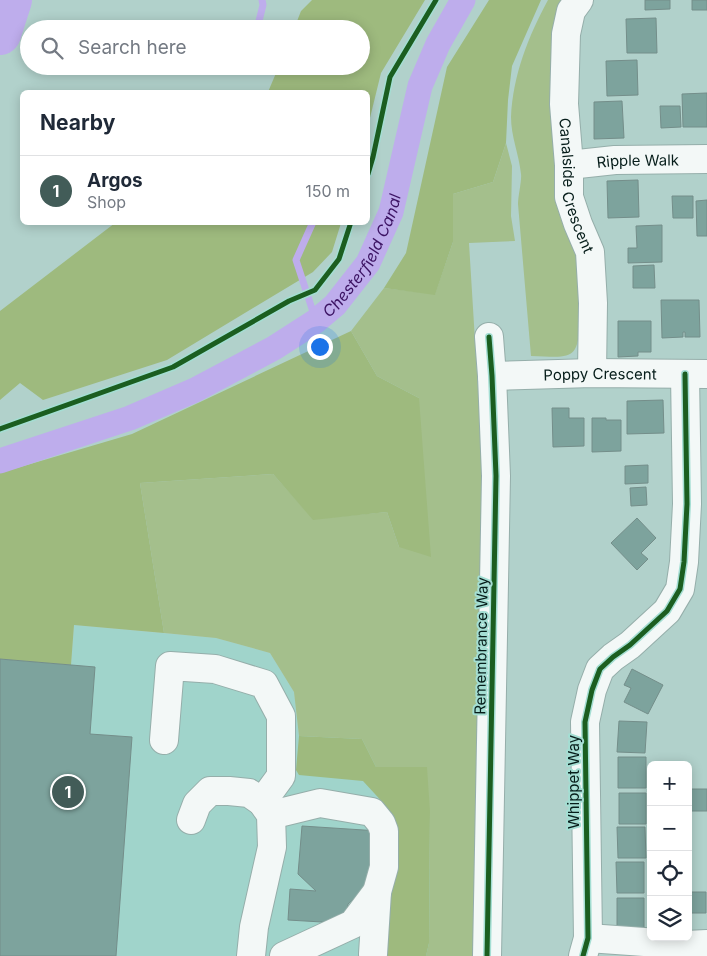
<!DOCTYPE html>
<meta charset="utf-8">
<style>
body{margin:0;font-family:Inter,sans-serif;background:#f6f6f7;color:#1f2937}
.controls{position:absolute;right:15px;bottom:15px;display:grid;overflow:hidden;border-radius:8px;box-shadow:0 2px 12px #0003}
.controls button{width:45px;height:45px;display:grid;place-items:center;padding:0;border:0;border-bottom:1px solid #e0e1e3;background:#fff;color:#1f2937;font:25px sans-serif}
.you{position:absolute;left:319px;top:346px;width:18px;height:18px;margin:-12px;border:4px solid #fff;border-radius:50%;background:#1a73e8;box-shadow:0 0 0 8px #1a73e833}
.badge{display:grid;place-items:center;width:32px;height:32px;border-radius:50%;background:#425c58;color:#fff;font-size:16px;font-weight:700}
.pin{position:absolute;translate:-50% -50%;border:2px solid #fff;box-shadow:0 1px 5px #0006}
.list{margin:0;padding:0;list-style:none}
h2{display:flex;justify-content:space-between;align-items:center;height:65px;margin:0;padding:0 20px;font-size:21px}
h2 small{font-size:16px;font-weight:400;color:#747a83}
.list li{display:grid;grid-template-columns:32px 1fr auto;gap:15px;align-items:center;box-sizing:border-box;height:70px;padding:0 20px;border-top:1px solid #e0e1e3}
.list b{display:block;font-size:19px;white-space:nowrap}
.list p{margin:0;font-size:16px;white-space:nowrap;color:#747a83}
.list em{font-size:16px;font-style:normal;color:#747a83}
.icon{flex:none;width:28px;height:28px;fill:none;stroke:currentColor;stroke-width:2;stroke-linecap:round;stroke-linejoin:round}
.map{position:relative;flex:none;width:707px;height:956px;overflow:hidden}
.search{position:absolute;background:#fff;box-shadow:0 2px 12px #0003;left:20px;top:20px;width:350px;height:55px;display:flex;align-items:center;gap:12px;box-sizing:border-box;padding:0 18px;border-radius:28px;color:#747a83;font-size:19px}
.panel{position:absolute;background:#fff;box-shadow:0 2px 12px #0003;left:20px;top:90px;width:350px;height:135px;border-radius:8px}
.map>svg:first-child{display:block}
.built{fill:#a0d4cb}
.green{fill:#a4bf8c}
.forest{fill:#9eba7e}
.lines{fill:none;stroke-linecap:round;stroke-linejoin:round}
.stream{stroke:#beadec;stroke-width:7}
.canal{stroke:#beadec;stroke-width:25}
.river{stroke:#beadec;stroke-width:42}
.building{fill:#7da39d;stroke:#748e8a}
.minor-casing{stroke:#95aeaa;stroke-width:30}
.minor{stroke:#f3f8f7;stroke-width:28}
.cycleway-casing{stroke:#a4ded3;stroke-width:8}
.cycleway{stroke:#1b5e20;stroke-width:5}
.labels{text-anchor:middle;dominant-baseline:central;stroke-width:4;stroke-linejoin:round;paint-order:stroke}
.street-label{font-size:15px;fill:#061d1a;stroke:#a4ded3}
.water-label{font-size:16px;font-style:italic;fill:#3c1363;stroke:#a4ded3}
</style>
<div class="map">
<svg width="707" height="956" viewBox="0 0 707 956">
<rect width="100%" height="100%" fill="#b1d1cb"/>
<path class="built" d="M74,625L216,638L270,653L294,692L299,736L362,739L475,956H0V659L71,665Z"/>
<path class="green" d="M548,0H570L576,243L585,314L579,319C580,363 569,357 531,356L518,204C518,197 522,179 521,174C519,154 511,137 511,117C513,75 528,37 548,0Z
M506,143L512,166L511,216L515,241L469,243L479,406L484,533L475,956H426L429,943L430,812L376,767L362,739L299,736L294,692L270,653L216,638L164,633L140,483L273,474L313,519L387,512L399,547L419,398L377,376L351,331L384,288L435,294L453,242V194L493,182Z"/>
<path class="forest" d="M312,0H425L381,73L368,126V92H268L279,66H361V29H294L301,11Z
M489,0H541L512,66L508,100L506,143L493,182L453,194V242L435,295L384,288L406,253L447,67Z
M115,223V222L341,223L332,252L313,272L167,360L43,400L20,383L0,400V311Z
M351,331L377,376L419,398L431,557L399,547L387,512L313,520L273,474L140,483L164,633L74,625L71,665L0,659V473L132,434Z
M299,736L362,739L376,767H427L430,812L429,943L426,956H379L391,820L386,806L363,781L299,775L296,770Z"/>
<g class="lines">
<path class="stream" d="M257,29L263,5L262,0
M313,222L296,260L316,321"/>
<path class="canal" id="s1" d="M0,461L130,418L195,390L274,348L316,321L335,305L368,263L391,212L420,86L438,44L463,0"/>
<path class="river" d="M0,34L11,0"/>
</g>
<path class="building" d="M645,0H670V9L645,10Z
M692,0H707V10H692Z
M656,18L657,53H627L626,19Z
M637,60L638,95L607,96L606,61Z
M707,93V127H683L682,94Z
M622,101L624,138L594,139V102Z
M660,106H680L681,127L661,128Z
M638,180L639,217L608,218L607,181Z
M672,196H693V218H673Z
M707,200V236H697L696,201Z
M662,225V262L628,263V248H637L636,226Z
M654,265L655,288H633V266Z
M661,300H699L700,337H685V332H683V337L662,338Z
M618,321H651V352H638V356L618,357Z
M663,400L664,433L627,434V401Z
M552,408H569V418H584V446L553,447Z
M592,418H606V420H621V451L592,452Z
M648,465V483L625,484V466Z
M646,487L647,505L631,506L630,488Z
M637,518L656,538L641,553L648,559L637,570L611,543Z
M0,659L95,667L90,734L132,737L116,956H0Z
M632,669L663,685L648,714L624,702L631,688L624,685Z
M619,721L647,722L645,753L617,752Z
M618,757H646V788H618Z
M688,789H707V811H688Z
M619,793H646V824H619Z
M302,826L379,831L376,880L348,904L347,914H340L339,923L288,920L290,889L316,891L298,874Z
M617,827H645L646,858H618Z
M616,862H644V893H617Z
M688,892H706V913H688Z
M617,898H644V929H617Z"/>
<g class="lines">
<g class="minor-casing">
<g id="minor">
<path id="s2" d="M579,0L571,11L566,34L564,104L569,165V197L578,224L590,252L593,303L592,373"/>
<path id="s3" d="M569,165L615,160L707,159"/>
<path id="s4" d="M492,376L592,373L707,374"/>
<path d="M164,740L170,666L215,669L264,684L281,716V776L262,802"/>
<path d="M271,815L320,803L372,812L381,823L384,831V867L377,892L353,924L284,956"/>
<path d="M191,820L197,804L210,791H229L249,793L262,802L271,815L272,847L254,927L251,956"/>
<path d="M588,938L686,945L707,944"/>
<path d="M373,954L377,892"/>
<path d="M487,956L496,476L492,376L489,337"/>
<path d="M583,956L588,938L585,722L592,690L600,669L613,657L630,645L667,611L680,589L684,562L687,504L685,374"/>
</g>
</g>
<use href="#minor" class="minor"/>
<g class="cycleway-casing">
<path id="cycleway" d="M368,174L373,157L390,77L436,0
M0,429L173,367L289,301L315,290L339,259L351,222
M487,956L496,476L492,376L489,337
M583,956L588,938L585,722L592,690L600,669L613,657L630,645L667,611L680,589L684,562L687,504L685,374"/>
</g>
<use href="#cycleway" class="cycleway"/>
</g>
<g class="labels">
<g class="street-label">
<text stroke="none"><textPath href="#s3" startOffset="69">Ripple Walk</textPath></text>
<text stroke="none"><textPath href="#s2" startOffset="190">Canalside Crescent</textPath></text>
<text stroke="none"><textPath href="#s4" startOffset="108">Poppy Crescent</textPath></text>
<text transform="translate(481 646) rotate(-89)">Remembrance Way</text>
<text transform="translate(573 782) rotate(-90)">Whippet Way</text>
</g>
<g class="water-label">
<text stroke="none"><textPath href="#s1" startOffset="429">Chesterfield Canal</textPath></text>
</g>
</g>
</svg>
<div class="controls">
<button>+</button>
<button>−</button>
<button><svg class="icon" aria-label="locate" viewBox="0 0 24 24"><circle cx="12" cy="12" r="6"/><path d="M12 2v4M12 18v4M2 12h4M18 12h4"/></svg></button>
<button><svg class="icon" aria-label="layers" viewBox="0 0 24 24"><path d="M12 4l9 5-9 5-9-5zM3 14l9 5 9-5"/></svg></button>
</div>
<div class="you"></div>
<div class="pin badge" style="left:68px;top:792px">1</div>
<div class="search"><svg class="icon" aria-label="search" viewBox="0 0 24 24"><circle cx="10" cy="10" r="6"/><path d="M15 15l6 6"/></svg>Search here</div>
<section class="panel">
<h2>Nearby<small></small></h2>
<ul class="list">
<li><span class="badge">1</span><div><b>Argos</b><p>Shop</p></div><em>150 m</em></li>
</ul>
</section>
</div>
